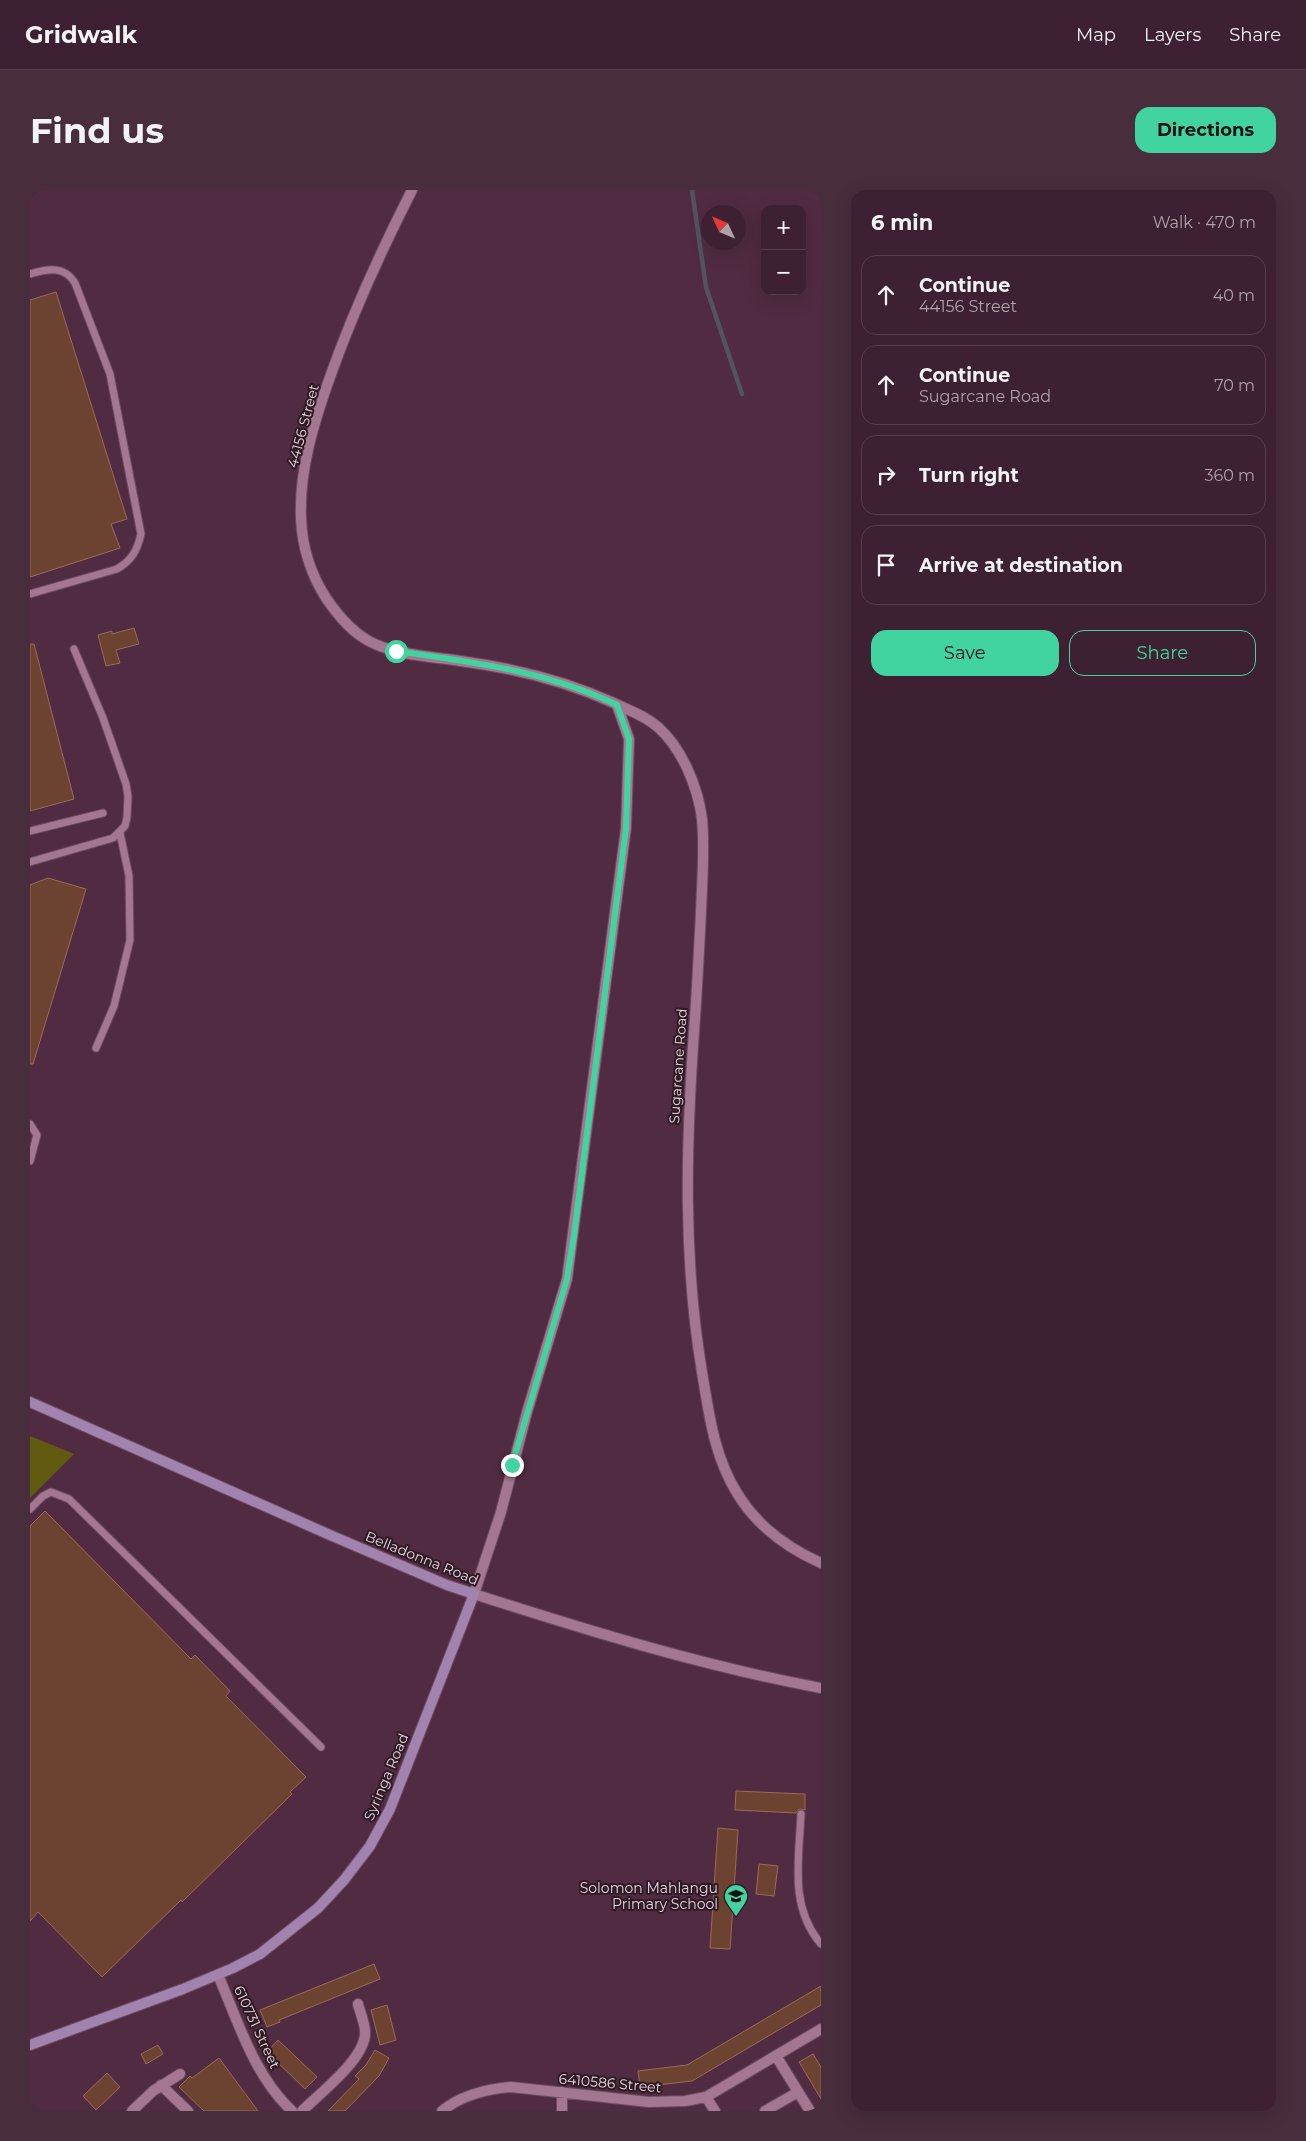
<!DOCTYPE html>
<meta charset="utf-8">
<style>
body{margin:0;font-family:Montserrat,sans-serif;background:#482d3d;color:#f1f3f6}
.controls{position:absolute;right:15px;top:15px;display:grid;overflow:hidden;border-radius:10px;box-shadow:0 5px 20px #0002}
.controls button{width:45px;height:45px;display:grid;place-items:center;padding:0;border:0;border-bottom:1px solid #563e4d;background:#3d2031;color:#f1f3f6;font:25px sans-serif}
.compass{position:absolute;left:671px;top:15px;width:45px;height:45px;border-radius:50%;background:#3d2031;box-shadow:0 5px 20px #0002;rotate:314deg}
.stop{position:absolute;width:15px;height:15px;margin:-11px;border:4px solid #42d4a0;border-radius:50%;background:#fff}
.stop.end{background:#42d4a0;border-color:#fff;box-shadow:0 1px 5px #0008}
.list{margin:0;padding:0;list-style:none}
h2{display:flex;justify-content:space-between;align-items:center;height:65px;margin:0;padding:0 20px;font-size:21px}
h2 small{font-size:16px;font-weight:400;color:#ada3ab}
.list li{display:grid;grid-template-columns:32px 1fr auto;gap:15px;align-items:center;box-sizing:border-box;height:80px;margin:0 10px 10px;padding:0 10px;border:1px solid #563e4d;border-radius:15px}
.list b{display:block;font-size:19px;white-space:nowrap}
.list p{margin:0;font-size:16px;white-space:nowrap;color:#ada3ab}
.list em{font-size:16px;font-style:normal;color:#ada3ab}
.actions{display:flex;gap:10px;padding:15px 20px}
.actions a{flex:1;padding:11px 0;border:1px solid #42d4a0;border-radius:15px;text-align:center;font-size:18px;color:#42d4a0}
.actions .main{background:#42d4a0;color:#111}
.icon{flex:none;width:28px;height:28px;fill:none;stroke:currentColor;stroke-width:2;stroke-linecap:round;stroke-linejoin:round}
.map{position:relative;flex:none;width:791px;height:1921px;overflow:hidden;border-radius:15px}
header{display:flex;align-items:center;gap:30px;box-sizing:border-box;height:70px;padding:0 25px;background:#3d2031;border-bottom:1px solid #563e4d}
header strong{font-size:24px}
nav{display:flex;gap:28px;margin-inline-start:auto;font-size:18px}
.intro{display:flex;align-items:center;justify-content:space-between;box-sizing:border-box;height:120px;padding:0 30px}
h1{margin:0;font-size:35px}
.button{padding:12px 22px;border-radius:15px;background:#42d4a0;color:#111;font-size:18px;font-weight:700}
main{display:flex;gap:30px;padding:0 30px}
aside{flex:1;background:#3d2031;border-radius:15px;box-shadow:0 5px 20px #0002}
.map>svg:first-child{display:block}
.green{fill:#615b0f}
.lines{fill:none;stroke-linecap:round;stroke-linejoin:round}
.stream{stroke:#51545d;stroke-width:4.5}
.building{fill:#6c4331;stroke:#986c58}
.lane-casing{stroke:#6b4b5f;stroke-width:9}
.street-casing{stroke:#6b4b5f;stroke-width:12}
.secondary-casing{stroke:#6b4b5f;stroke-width:12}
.lane{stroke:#a3778f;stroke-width:7}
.street{stroke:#a3778f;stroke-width:10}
.secondary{stroke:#a282af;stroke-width:10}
.route{stroke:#42d4a0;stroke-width:6}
.labels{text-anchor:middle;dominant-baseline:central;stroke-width:4;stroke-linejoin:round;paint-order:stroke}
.street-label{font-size:14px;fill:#ead1de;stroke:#2c1a24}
.poi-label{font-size:14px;fill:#ead1de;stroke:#2c1a24;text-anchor:end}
</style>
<header>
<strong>Gridwalk</strong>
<nav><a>Map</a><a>Layers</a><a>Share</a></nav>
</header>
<div class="intro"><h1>Find us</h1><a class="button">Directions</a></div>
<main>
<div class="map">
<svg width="791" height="1921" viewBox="0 0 791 1921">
<rect width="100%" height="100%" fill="#512b41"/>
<path class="green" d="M0,1246L44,1264L0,1308Z"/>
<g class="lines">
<path class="stream" d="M662,0L676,97L712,204"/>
</g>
<path class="building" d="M26,102L97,329L81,334L90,358L0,387V110Z
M104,438L109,454L86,460L90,473L76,476L68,445L82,441V444Z
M0,454H4L44,609L0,621Z
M18,688L56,699L3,874H0V695Z
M15,1321L161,1469L165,1465L200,1501L196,1506L276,1587L260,1602L262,1604L152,1712L151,1710L72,1787L8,1722L0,1731V1336Z
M706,1601L775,1604V1620L769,1619L766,1623L705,1620Z
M688,1638L708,1640L700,1759L680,1758Z
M729,1674L748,1676L744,1706L726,1704Z
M344,1774L350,1789L249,1830L250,1832L237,1837L230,1820Z
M791,1796V1815L662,1891L610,1897L608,1881L657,1875Z
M357,1815L366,1850L350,1855L341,1820Z
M248,1850L287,1887L275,1899L237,1862Z
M128,1855L133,1864L116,1874L111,1864Z
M345,1860L359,1868L349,1886L315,1921H298L329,1889L325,1886L336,1875Z
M783,1864L791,1877V1909L769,1872Z
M189,1868L228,1921H174L149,1897L160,1886L162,1888Z
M77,1883L90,1897L66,1920L53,1906Z"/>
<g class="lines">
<g class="lane-casing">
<path id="lane" d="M0,84C17,79 34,75 45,93L80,184L111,344C107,361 102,370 87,379L0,404
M0,641L73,623
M0,672L83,648L95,636L97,627L98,606L96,594L73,528L44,459
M66,858L84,816L100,750L99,686L90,643
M0,934L7,945L0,971
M0,1319L13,1306L21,1302L39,1309L291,1557
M771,1624C769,1669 759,1717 791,1754"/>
</g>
<g class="street-casing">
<path id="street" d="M382,0C351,61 323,122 300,187C284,232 269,280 271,328C272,356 281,385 296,408C309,427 324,445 345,454C371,466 409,467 437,472C488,479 538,492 584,513C600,521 616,526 629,538C652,559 668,597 672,629C675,659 672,692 671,722C669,762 667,802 664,842C656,955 653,1069 672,1182C679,1224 684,1266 707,1303C727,1336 757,1358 791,1373
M587,515L599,549L596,638L537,1089L497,1222L471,1322L444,1404C559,1441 673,1476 791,1498
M188,1785C208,1831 224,1886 262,1921
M746,1866L780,1921
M131,1895L158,1921
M532,1902V1921
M676,1907L685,1921
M102,1921L123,1901L150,1884
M272,1921C290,1903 338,1867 335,1840C334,1831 330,1822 328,1814
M412,1921C432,1905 457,1899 481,1897L619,1912L655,1911L676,1907L791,1839
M735,1921L768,1902"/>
</g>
<g class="secondary-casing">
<path id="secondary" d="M0,1212L300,1345L417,1395L444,1404L360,1619L340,1656L314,1690L288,1718L230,1764L203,1778L153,1799L0,1855"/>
</g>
<use href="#lane" class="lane"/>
<use href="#street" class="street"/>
<use href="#secondary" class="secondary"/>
</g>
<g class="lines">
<path class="route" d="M366,461C441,472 518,481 587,515L599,549L596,638L544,1045L537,1089L482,1275"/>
</g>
<defs>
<g id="school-pin" transform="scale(1.25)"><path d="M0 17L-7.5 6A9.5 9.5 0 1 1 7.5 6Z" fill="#42d4a0" stroke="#2c1a24"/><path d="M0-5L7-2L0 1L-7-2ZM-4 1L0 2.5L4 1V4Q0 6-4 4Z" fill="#111"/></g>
</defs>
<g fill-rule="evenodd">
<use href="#school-pin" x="706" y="1706"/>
</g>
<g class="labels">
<g class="street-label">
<text transform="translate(273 236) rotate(-75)">44156 Street</text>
<text transform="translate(648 876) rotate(-86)">Sugarcane Road</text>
<text transform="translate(392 1368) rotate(22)">Belladonna Road</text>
<text transform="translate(356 1587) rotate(-67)">Syringa Road</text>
<text transform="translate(227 1837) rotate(65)">610731 Street</text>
<text transform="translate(580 1893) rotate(5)">6410586 Street</text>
</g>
<g class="poi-label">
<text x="688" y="1698">Solomon Mahlangu<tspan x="688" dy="16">Primary School</tspan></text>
</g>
</g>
</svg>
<div class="controls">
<button>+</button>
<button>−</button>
</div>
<svg class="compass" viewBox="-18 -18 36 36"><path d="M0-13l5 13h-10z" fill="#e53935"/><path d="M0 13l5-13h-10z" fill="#ada3ab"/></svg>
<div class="stop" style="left:366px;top:461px"></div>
<div class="stop end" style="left:482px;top:1275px"></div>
</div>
<aside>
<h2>6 min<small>Walk · 470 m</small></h2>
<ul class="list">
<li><svg class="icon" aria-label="ahead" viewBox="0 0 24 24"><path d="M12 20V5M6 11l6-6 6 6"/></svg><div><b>Continue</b><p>44156 Street</p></div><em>40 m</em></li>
<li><svg class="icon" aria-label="ahead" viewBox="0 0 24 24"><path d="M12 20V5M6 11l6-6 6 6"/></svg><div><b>Continue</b><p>Sugarcane Road</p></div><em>70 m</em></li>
<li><svg class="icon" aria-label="right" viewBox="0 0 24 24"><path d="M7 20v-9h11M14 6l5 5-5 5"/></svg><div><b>Turn right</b></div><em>360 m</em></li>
<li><svg class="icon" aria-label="arrive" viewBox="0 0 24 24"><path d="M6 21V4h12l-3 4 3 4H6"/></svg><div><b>Arrive at destination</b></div></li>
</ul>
<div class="actions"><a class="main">Save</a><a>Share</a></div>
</aside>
</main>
